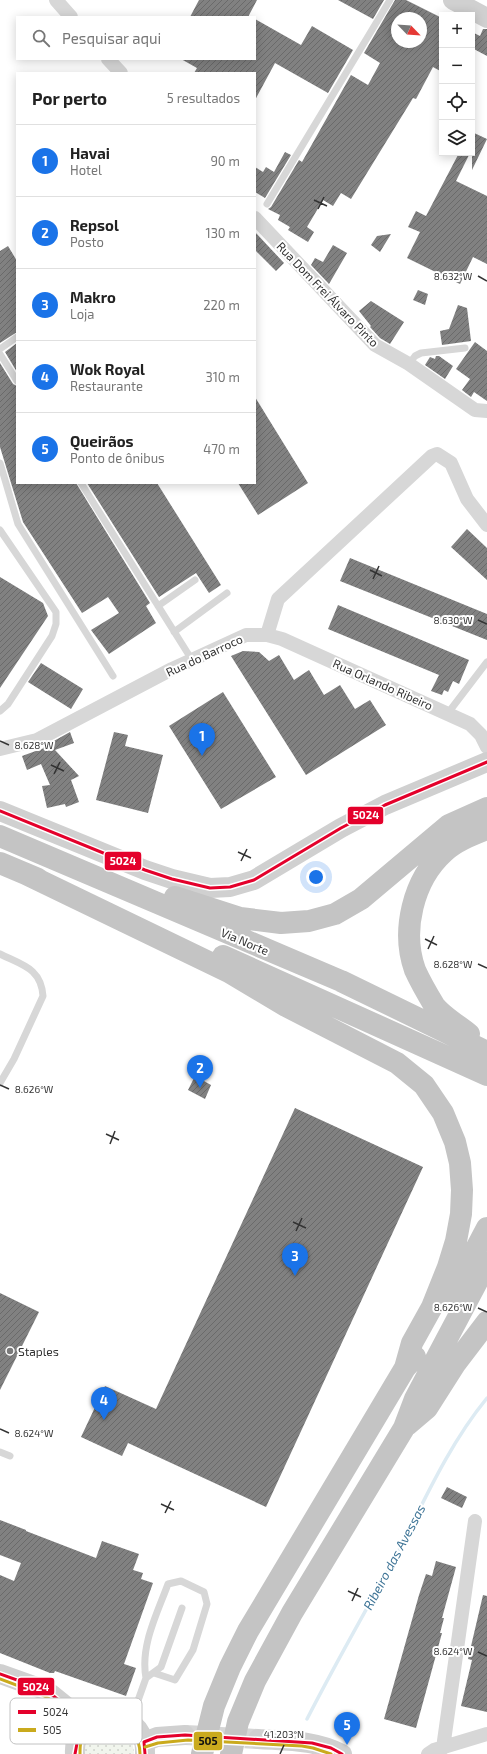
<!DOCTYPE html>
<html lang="pt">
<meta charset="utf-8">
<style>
body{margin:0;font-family:"Exo 2",sans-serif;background:#f6f6f6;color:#222}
.controls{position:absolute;right:12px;top:12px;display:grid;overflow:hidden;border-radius:0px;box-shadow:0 2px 10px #0003}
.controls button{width:36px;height:36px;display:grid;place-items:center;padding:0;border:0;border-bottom:1px solid #e0e0e0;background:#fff;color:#222;font:20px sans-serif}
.compass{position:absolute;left:391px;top:12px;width:36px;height:36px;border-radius:50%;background:#fff;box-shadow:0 2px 10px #0003;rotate:115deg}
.you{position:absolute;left:316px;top:877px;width:14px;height:14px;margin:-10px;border:3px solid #fff;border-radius:50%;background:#1a73e8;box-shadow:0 0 0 6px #1a73e833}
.badge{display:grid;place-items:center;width:26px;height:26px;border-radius:50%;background:#1a73e8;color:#fff;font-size:13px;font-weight:700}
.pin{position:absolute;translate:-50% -33px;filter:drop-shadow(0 1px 2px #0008)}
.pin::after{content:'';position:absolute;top:21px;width:14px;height:12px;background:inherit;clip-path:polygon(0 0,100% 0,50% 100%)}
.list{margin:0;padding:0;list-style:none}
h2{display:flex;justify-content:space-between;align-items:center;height:52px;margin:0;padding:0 16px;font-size:17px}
h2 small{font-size:13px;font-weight:400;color:#767676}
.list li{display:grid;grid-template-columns:26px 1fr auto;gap:12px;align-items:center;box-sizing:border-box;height:72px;padding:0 16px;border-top:1px solid #e0e0e0}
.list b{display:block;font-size:15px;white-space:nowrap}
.list p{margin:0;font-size:13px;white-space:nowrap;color:#767676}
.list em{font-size:13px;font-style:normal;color:#767676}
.icon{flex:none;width:22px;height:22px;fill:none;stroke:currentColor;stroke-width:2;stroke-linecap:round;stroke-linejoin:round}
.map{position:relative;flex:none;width:487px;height:1754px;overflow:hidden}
.search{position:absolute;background:#fff;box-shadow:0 2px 10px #0003;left:16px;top:16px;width:240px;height:44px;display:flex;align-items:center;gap:10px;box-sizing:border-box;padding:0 14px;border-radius:0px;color:#767676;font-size:15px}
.panel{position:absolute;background:#fff;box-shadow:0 2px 10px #0003;left:16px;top:72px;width:240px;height:412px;border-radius:0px}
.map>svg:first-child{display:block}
.grass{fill:url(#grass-dots)}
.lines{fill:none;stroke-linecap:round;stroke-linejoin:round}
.stream{stroke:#ddebf3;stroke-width:3.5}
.building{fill:url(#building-hatch);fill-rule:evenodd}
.secondary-tunnel{stroke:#d6d6d6;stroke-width:20;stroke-dasharray:20 10;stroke-linecap:butt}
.lane{stroke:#d7d7d7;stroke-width:7}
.street{stroke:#d7d7d7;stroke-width:14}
.secondary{stroke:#d0d0d0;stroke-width:20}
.highway{stroke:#c4c4c4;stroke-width:22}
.bus-1-casing{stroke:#fff;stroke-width:6}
.bus-2-casing{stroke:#fff;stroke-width:6}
.bus-1{stroke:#e4002b;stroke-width:3}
.bus-2{stroke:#caaa1d;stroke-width:3}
.ticks{fill:none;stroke:#333;stroke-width:1.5}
.poi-dot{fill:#7a7a7a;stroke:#fff;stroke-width:1.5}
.labels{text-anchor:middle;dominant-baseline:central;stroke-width:4;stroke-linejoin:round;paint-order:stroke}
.street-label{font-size:12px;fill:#333;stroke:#fff}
.poi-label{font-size:12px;fill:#333;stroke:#fff;text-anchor:start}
.water-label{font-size:13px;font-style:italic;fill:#3f7597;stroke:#fff}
.key{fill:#fff;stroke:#c2c2c2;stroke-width:1}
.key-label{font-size:11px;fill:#333}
.ticks-label{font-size:10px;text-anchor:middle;fill:#333;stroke:#fff;stroke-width:4;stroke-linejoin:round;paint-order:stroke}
.line-badge{stroke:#fff;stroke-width:1.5}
.badge-label{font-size:11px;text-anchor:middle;font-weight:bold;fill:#fff}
.pale-badge-label{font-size:11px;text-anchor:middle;font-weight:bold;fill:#111}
</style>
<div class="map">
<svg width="487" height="1754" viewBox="0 0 487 1754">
<defs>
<pattern id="grass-dots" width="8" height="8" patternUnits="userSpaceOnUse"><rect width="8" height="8" fill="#f1f5ed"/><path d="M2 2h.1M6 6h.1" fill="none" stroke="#cfd2cc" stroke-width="1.8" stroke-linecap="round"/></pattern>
<pattern id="building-hatch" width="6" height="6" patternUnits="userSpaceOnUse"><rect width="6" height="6" fill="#818181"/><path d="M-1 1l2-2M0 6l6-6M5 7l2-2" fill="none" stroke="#6a6a6a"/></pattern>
</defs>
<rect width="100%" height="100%" fill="#fff"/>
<path class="grass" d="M111,1727C125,1730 134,1739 134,1754H84C86,1736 93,1729 111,1727Z"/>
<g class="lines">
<path class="stream" d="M307,1719C335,1664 366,1610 396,1556C423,1503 449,1444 487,1398"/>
</g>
<path class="building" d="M199,0H257L248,17H190Z
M338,0H384L373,19Z
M395,0H406L442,18V72L433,67L416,99L413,98L351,199L341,193L333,206L323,200L307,227L314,232L308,242L288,230L290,227L278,220L280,215L268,209L271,207L299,160L302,162L351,75L368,85L380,63L364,53ZM397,18H421V42H397Z
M255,19L301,45L312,26L353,50L328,93L275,63L255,100V73H194L197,68L181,59H255Z
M483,29H487V56L472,48V32L480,36Z
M472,132L487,139L472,170Z
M285,152L291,155L265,198L255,192V167L263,172L266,167L274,172Z
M459,153H470L456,181L487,196V264L473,257L460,284L407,258L420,232L408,227L416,211L426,216Z
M255,232L284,263L276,271L255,250Z
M391,234L380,252L371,245L377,236Z
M333,245L347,253L329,284L311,265L315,258L323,262Z
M8,246L17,261V332L0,343V251Z
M418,290L428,294L425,305L413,300Z
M371,301L404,322L390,344L380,338L370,327L371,326L359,311Z
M458,305L467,308L471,341L442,345L440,331L449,329Z
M475,342L487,351V401L474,392L471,397L462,390L470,379L456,369Z
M17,343V372L5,352Z
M436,356H439L453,366L445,379L425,365L430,357L435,359Z
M0,363L13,384L17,386V483H76L150,603L146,606L156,623L109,654L91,630L119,613L108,597L82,613L23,522L0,447Z
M255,397L308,483L258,515L238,483H255Z
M87,483H157L221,585L209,593L196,573L159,597Z
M467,529L487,548V580L451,547Z
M350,558L487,614V640L340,581Z
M0,577L43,603L48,616L0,688Z
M338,605L469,660L459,684L453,681L448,692L444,690L442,695L431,691L439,675L328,629Z
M243,651L259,652L269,661L279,655L294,680L309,670L324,695L340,685L355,709L370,700L386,725L306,775L231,656Z
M41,663L83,689L71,709L28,682Z
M223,692L276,777L221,809L169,726Z
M70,732L74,743L55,750L79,776L71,780L79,802L66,807L65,804L47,808L42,786L50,785L41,764L27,770L22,756L44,748L43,747Z
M114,732L128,735L125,746L163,755L148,813L96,800Z
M195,1076L211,1085L205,1099L188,1090Z
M295,1108L423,1167L266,1507L128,1443L122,1456L81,1437L105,1386L156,1409Z
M0,1293L39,1312L0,1390Z
M447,1487L467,1497L462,1508L441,1498Z
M0,1520L26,1530V1531L96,1558L102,1541L139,1554L133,1570L143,1573L141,1579L153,1583L124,1664L136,1668L126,1696L55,1671L54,1673H50L0,1653V1575L14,1581L21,1563L0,1555Z
M436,1561L456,1567L442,1618H444L440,1633H442L416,1728L384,1719L419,1595L426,1574L432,1576Z
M483,1595L487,1596V1712L461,1706L472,1660L468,1659Z"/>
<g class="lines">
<path class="secondary-tunnel" d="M185,1735L258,1739"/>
<path class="lane" d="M267,204L390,0
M0,349L17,337
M0,354L17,381
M409,364L415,356L421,353L465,348
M0,463L18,524L113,676
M81,483L192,660
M0,530L56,612V624L52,636L8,704L0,711
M158,606L195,580
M174,632L227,593
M448,713L487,662
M0,954C22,965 41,968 43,996L14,1059L0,1083
M0,1452L10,1456
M146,1678C140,1646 157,1614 168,1584L181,1581L204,1592L207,1604L193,1650L175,1680L154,1673
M127,1720L135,1709L146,1678L161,1667L182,1608"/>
<path class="street" d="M56,0L71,17
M108,59L121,73
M255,218L375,345L409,364L475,410L487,411
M267,635L278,599L432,456L437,454L451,463L467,499L487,525
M0,749L37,740L172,669L246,635H267L282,639L470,724L481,735L487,747
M443,1748L475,1521
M428,1754L434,1750L487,1734"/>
<path class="secondary" d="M453,0L487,18
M0,811L145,870L172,879L210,888L230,887L254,880L341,828L385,805L487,762
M0,1674L42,1689L51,1694L88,1724
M258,1739C287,1741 316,1740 342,1754
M144,1742L157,1737L185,1735
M75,1754C72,1712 133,1702 144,1742C145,1745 145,1750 145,1754"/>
<path class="highway" d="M0,836L341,981L487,1052
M0,863L38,879
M24,873L229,972L286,1006L397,1063L424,1085L443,1113L455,1142L460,1163L462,1190L461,1214L456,1241L448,1267L432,1307L412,1343L405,1368
M175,897L240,918L281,923L309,921L335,914L361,899L449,825L487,808
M223,956L487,1075
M469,1034C459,1026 441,1015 434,1005C428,995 420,981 415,970C401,931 413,880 444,852C456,841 472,835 487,829
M448,1302L487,1228
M407,1425L427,1408L455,1364L487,1322
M202,1754L214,1706L230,1667L248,1631L405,1368L415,1357
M231,1754L238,1722L255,1681L292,1613L404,1428L415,1399L487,1263"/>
<g class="bus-1-casing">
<path id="bus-1" d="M0,811L145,870L172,879L210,888L230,887L254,880L341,828L385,805L487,762
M0,1674L42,1689L51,1694L88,1724L78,1738L75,1754
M145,1754L144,1742L157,1737L185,1735L312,1743L331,1748L342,1754"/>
</g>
<g class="bus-2-casing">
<path id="bus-2" d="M0,1679L40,1694L48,1698L85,1728
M145,1747L158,1743L188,1740L302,1746L313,1748L331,1754
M80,1754C80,1750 80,1745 81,1742C91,1711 140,1717 140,1754"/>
</g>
<use href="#bus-1" class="bus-1"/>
<use href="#bus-2" class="bus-2"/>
</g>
<path class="ticks" d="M314,200L327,206M318,209L324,197M478,276L487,281M370,570L382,576M373,579L379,566M478,620L487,624M0,741L9,745M51,765L64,771M54,774L60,762M238,852L251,858M241,861L247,849M425,939L437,945M428,949L434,936M478,964L487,968M0,1085L9,1089M106,1134L119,1140M110,1144L115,1131M293,1222L306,1228M296,1231L302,1218M478,1308L487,1312M0,1429L9,1433M161,1504L174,1510M165,1513L171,1501M348,1591L361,1597M352,1601L358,1588M478,1652L487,1656M280,1754L284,1745"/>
<circle class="poi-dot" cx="10" cy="1351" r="4"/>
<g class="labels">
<g class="street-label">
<text transform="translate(328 294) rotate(46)">Rua Dom Frei Álvaro Pinto</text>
<text transform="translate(204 655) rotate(-25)">Rua do Barroco</text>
<text transform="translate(383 684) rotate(24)">Rua Orlando Ribeiro</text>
<text transform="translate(245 941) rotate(23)">Via Norte</text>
</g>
<g class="poi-label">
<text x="18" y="1351">Staples</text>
</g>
<g class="water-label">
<text transform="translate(394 1557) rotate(-62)">Ribeiro das Avessas</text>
</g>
</g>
<rect x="10" y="1698" width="132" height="46" rx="6" class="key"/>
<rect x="18" y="1710" width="18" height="4" fill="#e4002b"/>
<rect x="18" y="1728" width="18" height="4" fill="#caaa1d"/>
<g class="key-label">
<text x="43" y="1716">5024</text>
<text x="43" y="1734">505</text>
</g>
<g class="ticks-label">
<text x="453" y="280">8.632°W</text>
<text x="453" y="624">8.630°W</text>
<text x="34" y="749">8.628°W</text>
<text x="453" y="968">8.628°W</text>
<text x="34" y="1093">8.626°W</text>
<text x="453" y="1311">8.626°W</text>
<text x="34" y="1437">8.624°W</text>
<text x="453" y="1655">8.624°W</text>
<text x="284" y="1738">41.203°N</text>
</g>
<g class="line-badge">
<rect x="347" y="806" width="37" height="19" rx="4" fill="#e4002b"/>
<rect x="104" y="851" width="38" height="20" rx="4" fill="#e4002b"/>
<rect x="17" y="1677" width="38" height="19" rx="4" fill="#e4002b"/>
<rect x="193" y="1731" width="30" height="20" rx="4" fill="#caaa1d"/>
</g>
<g class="badge-label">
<text x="366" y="819">5024</text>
<text x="123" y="865">5024</text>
<text x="36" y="1691">5024</text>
</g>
<g class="pale-badge-label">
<text x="208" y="1745">505</text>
</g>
</svg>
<div class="controls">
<button>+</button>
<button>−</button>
<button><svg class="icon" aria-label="locate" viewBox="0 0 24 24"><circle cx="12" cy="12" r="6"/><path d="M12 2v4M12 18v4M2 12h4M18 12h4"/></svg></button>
<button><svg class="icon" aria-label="layers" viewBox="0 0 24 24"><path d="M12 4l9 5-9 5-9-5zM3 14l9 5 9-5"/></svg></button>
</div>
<svg class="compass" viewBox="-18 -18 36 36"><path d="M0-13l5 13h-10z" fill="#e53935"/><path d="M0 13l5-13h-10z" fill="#767676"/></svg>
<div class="you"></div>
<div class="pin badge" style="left:202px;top:756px">1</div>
<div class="pin badge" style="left:200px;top:1088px">2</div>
<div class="pin badge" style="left:295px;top:1276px">3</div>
<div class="pin badge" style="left:104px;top:1420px">4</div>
<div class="pin badge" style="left:347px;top:1745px">5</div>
<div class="search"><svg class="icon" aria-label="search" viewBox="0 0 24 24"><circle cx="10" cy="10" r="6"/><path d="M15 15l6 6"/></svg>Pesquisar aqui</div>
<section class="panel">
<h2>Por perto<small>5 resultados</small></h2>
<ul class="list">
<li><span class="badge">1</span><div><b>Havai</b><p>Hotel</p></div><em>90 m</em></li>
<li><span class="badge">2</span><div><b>Repsol</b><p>Posto</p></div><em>130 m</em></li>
<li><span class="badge">3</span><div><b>Makro</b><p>Loja</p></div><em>220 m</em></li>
<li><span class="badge">4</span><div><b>Wok Royal</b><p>Restaurante</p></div><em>310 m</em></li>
<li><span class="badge">5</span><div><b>Queirãos</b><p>Ponto de ônibus</p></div><em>470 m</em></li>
</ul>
</section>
</div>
